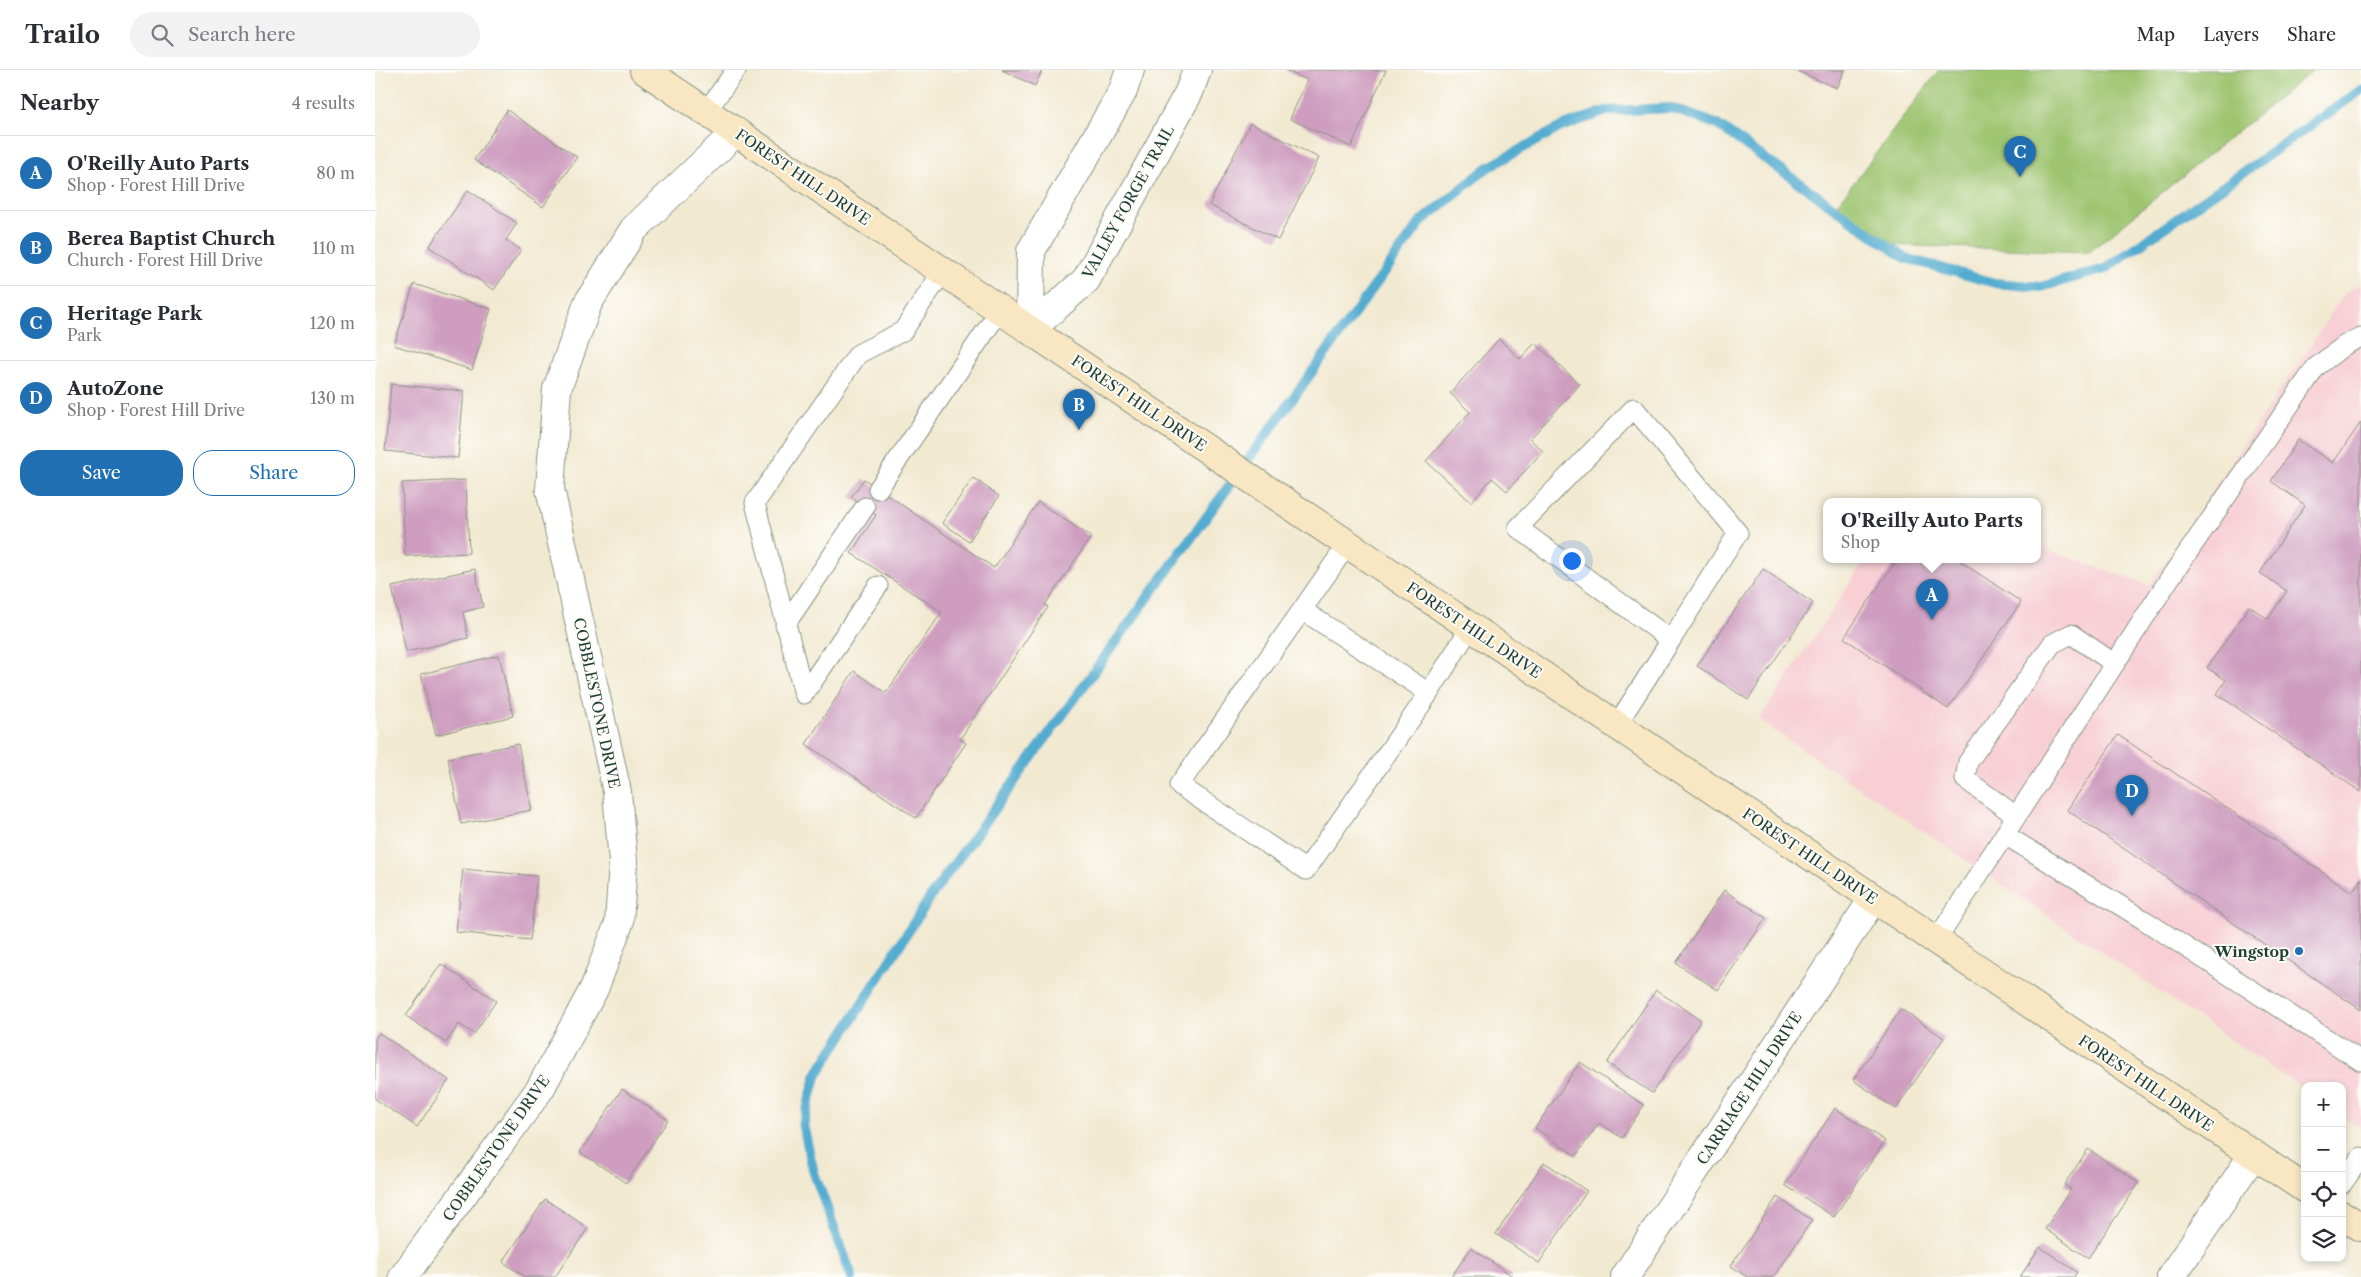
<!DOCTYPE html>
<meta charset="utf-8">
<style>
body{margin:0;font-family:"Libre Caslon Text",serif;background:#f2f2f3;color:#2b2b33}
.controls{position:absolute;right:15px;bottom:15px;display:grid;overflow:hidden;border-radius:10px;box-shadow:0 2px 8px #0003}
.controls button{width:45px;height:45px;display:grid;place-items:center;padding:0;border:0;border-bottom:1px solid #e1e1e2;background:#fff;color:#2b2b33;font:25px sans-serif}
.you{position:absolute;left:1196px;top:490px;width:18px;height:18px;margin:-12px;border:4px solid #fff;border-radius:50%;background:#1a73e8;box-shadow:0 0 0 8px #1a73e833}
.badge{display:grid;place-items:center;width:32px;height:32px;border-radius:50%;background:#1f6fb2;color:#fff;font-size:16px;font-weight:700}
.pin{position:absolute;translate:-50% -41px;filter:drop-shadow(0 1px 2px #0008)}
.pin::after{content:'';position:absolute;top:26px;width:18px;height:15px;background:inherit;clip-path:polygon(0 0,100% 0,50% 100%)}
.popup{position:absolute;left:1448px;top:428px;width:218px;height:65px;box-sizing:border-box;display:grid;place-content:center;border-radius:10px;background:#fff;filter:drop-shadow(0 1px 4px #0005);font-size:16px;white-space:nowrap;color:#7c7c81}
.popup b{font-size:19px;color:#2b2b33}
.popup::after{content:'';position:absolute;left:50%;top:100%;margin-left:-10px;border:10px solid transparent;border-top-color:#fff}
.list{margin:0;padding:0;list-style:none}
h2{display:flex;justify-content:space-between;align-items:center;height:65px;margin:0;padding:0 20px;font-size:21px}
h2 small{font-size:16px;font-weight:400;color:#7c7c81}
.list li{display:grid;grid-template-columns:32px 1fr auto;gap:15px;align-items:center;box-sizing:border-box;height:75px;padding:0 20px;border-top:1px solid #e1e1e2}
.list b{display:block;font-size:19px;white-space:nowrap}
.list p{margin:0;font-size:16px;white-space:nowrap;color:#7c7c81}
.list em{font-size:16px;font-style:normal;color:#7c7c81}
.actions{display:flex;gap:10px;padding:15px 20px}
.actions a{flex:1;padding:11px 0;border:1px solid #1f6fb2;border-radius:20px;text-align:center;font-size:18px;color:#1f6fb2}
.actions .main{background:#1f6fb2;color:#fff}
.icon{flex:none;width:28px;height:28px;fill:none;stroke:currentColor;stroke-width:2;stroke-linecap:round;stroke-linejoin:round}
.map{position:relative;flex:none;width:1986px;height:1207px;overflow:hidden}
header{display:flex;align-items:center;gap:30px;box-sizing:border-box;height:70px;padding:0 25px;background:#fff;border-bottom:1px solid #e1e1e2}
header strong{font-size:24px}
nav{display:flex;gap:28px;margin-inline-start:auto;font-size:18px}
.search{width:350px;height:45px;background:#f2f2f3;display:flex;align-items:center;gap:12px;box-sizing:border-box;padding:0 18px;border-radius:28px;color:#7c7c81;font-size:19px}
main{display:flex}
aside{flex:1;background:#fff}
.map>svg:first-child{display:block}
.built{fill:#f7cfd5}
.green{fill:#9dc46f;stroke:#5e8052}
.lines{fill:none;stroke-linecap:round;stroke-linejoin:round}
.stream{stroke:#52acd0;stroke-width:10}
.building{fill:#ce9dc0}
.service-casing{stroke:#889382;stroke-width:21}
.minor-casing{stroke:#889382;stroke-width:30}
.tertiary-casing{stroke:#889382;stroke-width:30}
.secondary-casing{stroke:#889382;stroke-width:30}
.service{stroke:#fff;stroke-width:19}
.minor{stroke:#fff;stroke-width:28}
.tertiary{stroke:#fff;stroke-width:28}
.secondary{stroke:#f9e7c3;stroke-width:28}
.poi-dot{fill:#1f6fb2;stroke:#fdfcf7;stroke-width:2}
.labels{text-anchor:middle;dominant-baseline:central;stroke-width:4;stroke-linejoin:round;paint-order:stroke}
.street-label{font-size:15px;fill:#1f3d34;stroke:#fdfcf7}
.poi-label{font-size:15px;font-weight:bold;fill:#1f3d34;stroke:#fdfcf7;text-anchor:end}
</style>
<header>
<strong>Trailo</strong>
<div class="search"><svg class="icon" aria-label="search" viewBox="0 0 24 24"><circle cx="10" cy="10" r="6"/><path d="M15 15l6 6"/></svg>Search here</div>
<nav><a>Map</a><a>Layers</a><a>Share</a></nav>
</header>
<main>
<aside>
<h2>Nearby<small>4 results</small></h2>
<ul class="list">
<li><span class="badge">A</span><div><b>O'Reilly Auto Parts</b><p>Shop · Forest Hill Drive</p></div><em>80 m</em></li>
<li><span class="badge">B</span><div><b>Berea Baptist Church</b><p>Church · Forest Hill Drive</p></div><em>110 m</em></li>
<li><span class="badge">C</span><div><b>Heritage Park</b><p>Park</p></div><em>120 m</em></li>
<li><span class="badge">D</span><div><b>AutoZone</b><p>Shop · Forest Hill Drive</p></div><em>130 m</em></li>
</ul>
<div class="actions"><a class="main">Save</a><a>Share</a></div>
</aside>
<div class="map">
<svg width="1986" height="1207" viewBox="0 0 1986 1207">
<rect width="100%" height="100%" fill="#fdfcf7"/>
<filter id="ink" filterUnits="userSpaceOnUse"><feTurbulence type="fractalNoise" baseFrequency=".02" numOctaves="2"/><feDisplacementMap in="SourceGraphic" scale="10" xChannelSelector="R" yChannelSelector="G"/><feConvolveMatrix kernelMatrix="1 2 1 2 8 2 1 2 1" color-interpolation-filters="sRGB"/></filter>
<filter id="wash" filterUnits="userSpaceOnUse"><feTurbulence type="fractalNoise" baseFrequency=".0096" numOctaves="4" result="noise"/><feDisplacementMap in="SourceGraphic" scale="20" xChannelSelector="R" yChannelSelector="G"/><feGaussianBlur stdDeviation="1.12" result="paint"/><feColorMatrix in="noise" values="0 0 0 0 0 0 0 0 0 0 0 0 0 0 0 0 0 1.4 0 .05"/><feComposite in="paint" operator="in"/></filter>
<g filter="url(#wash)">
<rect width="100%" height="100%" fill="#f2e9d1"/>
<path class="built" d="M1986,214V1058L1967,1045V1016H1930V1020L1384,650L1491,489H1662V476L1774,515L1970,223Z"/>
<path class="green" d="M1564,0H1938L1714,182L1510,175L1461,136Z"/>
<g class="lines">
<path class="stream" d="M477,1207L439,1103L428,1055L441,1006L556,826L1046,152L1112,98L1186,57L1231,41L1296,38L1341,54L1530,188L1620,213L1666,217L1730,199L1986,20"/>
</g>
<g id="blocks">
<path class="building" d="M627,0H667L660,16Z
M910,0H1011L976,77L915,49L932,10Z
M1419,0H1470L1462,18Z
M132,40L202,87L168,137L99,90Z
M875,53L944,88L903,170L834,135Z
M93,120L142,153L131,170L146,180L119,220L54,177Z
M39,214L116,239L97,300L19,275Z
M1124,269L1145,289L1160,273L1205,314L1155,369L1168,381L1132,421L1117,408L1096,432L1051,391L1095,342L1075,323Z
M16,314L89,321L83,388L10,381Z
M1986,352V722L1842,624L1851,610L1832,598L1874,536L1893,549L1912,521L1885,503L1930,435L1896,411L1923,370L1958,393Z
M598,408L624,426L594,471L567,453Z
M489,409L619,498L663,432L716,467L670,535L673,537L585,669L591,673L541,748L431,674L479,601L511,623L567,542L476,483L501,445L476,427Z
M91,410L94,483L30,486L27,413Z
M1522,489H1582L1646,532L1573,639L1469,568Z
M100,499L108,537L88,542L93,568L31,582L17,517Z
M1388,499L1438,533L1373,630L1322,596Z
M124,585L138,646L61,665L46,604Z
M1743,665L1977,822L1986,808V940L1692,740Z
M143,674L157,740L86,754L73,688Z
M88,799L162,806L155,870L81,862Z
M1349,820L1391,848L1343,920L1301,893Z
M66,894L121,931L99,964L84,954L71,973L31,946Z
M1281,920L1326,950L1277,1023L1232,993Z
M1526,939L1569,968L1521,1039L1478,1010Z
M4,963L74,1010L42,1057L0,1029V969Z
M1205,992L1269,1035L1247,1068L1224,1053L1201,1086L1160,1058Z
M247,1019L293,1050L251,1113L205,1082Z
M1460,1038L1510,1071L1459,1147L1410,1115Z
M1713,1079L1764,1113L1713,1188L1670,1159L1696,1119L1689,1115Z
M1169,1092L1212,1121L1164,1193L1121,1164Z
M1402,1127L1437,1150L1399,1207H1372L1356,1196Z
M170,1129L213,1158L180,1207H150L128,1192Z
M1665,1177L1702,1202L1699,1207H1645Z
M1096,1178L1139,1207H1076Z"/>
</g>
</g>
<g filter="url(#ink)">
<use href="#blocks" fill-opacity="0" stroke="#889382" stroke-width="1"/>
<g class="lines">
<g class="service-casing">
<path id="service" d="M331,42L361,0
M503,419L625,240
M972,475L927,540L1054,623L1095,558
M503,516L429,624L380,433L483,284L528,261L568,201
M927,540L804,715L931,800L1054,623
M410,555L490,437
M1241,656L1296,570L1143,458L1259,338L1363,463L1296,570
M1641,746L1590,709L1593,692L1677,574L1696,564L1740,594
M1630,765L1769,850L1986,991
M1561,871L1793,511L1941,297L1970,275L1986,267
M1967,1114L1986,1087"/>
</g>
<g class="minor-casing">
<path id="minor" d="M28,1207L165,1019L219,919L244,853L248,792L242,722L175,419L182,319L213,233L259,159L361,62
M1250,1207L1498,829
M1796,1207L1878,1085"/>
</g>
<g class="tertiary-casing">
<path id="tertiary" d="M755,0L748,21L656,181L655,260L711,210L814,22L822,0"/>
</g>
<g class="secondary-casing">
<path id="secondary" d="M269,0L1930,1119
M1967,1145L1986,1157"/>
</g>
<use href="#service" class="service"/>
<use href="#minor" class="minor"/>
<use href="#tertiary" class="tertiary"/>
<use href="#secondary" class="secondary"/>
</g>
</g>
<circle class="poi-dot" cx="1924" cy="881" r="5"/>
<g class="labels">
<g class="street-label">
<text transform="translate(428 107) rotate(34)">FOREST HILL DRIVE</text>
<text transform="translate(753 132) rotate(-61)">VALLEY FORGE TRAIL</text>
<text transform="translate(764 333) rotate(34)">FOREST HILL DRIVE</text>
<text transform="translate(1099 560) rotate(34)">FOREST HILL DRIVE</text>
<text transform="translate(222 633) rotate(78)">COBBLESTONE DRIVE</text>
<text transform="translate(1435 786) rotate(34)">FOREST HILL DRIVE</text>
<text transform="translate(1771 1013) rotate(34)">FOREST HILL DRIVE</text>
<text transform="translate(1374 1018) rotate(-57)">CARRIAGE HILL DRIVE</text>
<text transform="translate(121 1078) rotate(-55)">COBBLESTONE DRIVE</text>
</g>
<g class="poi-label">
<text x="1914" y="881">Wingstop</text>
</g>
</g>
</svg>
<div class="controls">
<button>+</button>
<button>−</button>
<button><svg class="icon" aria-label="locate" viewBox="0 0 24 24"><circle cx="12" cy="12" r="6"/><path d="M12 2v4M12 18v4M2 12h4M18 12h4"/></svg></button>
<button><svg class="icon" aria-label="layers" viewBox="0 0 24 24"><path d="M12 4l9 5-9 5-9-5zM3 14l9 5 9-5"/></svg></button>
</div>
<div class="you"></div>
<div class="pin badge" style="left:1557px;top:550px">A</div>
<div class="popup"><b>O'Reilly Auto Parts</b>Shop</div>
<div class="pin badge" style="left:704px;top:360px">B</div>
<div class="pin badge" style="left:1645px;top:107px">C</div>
<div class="pin badge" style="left:1757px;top:746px">D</div>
</div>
</main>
